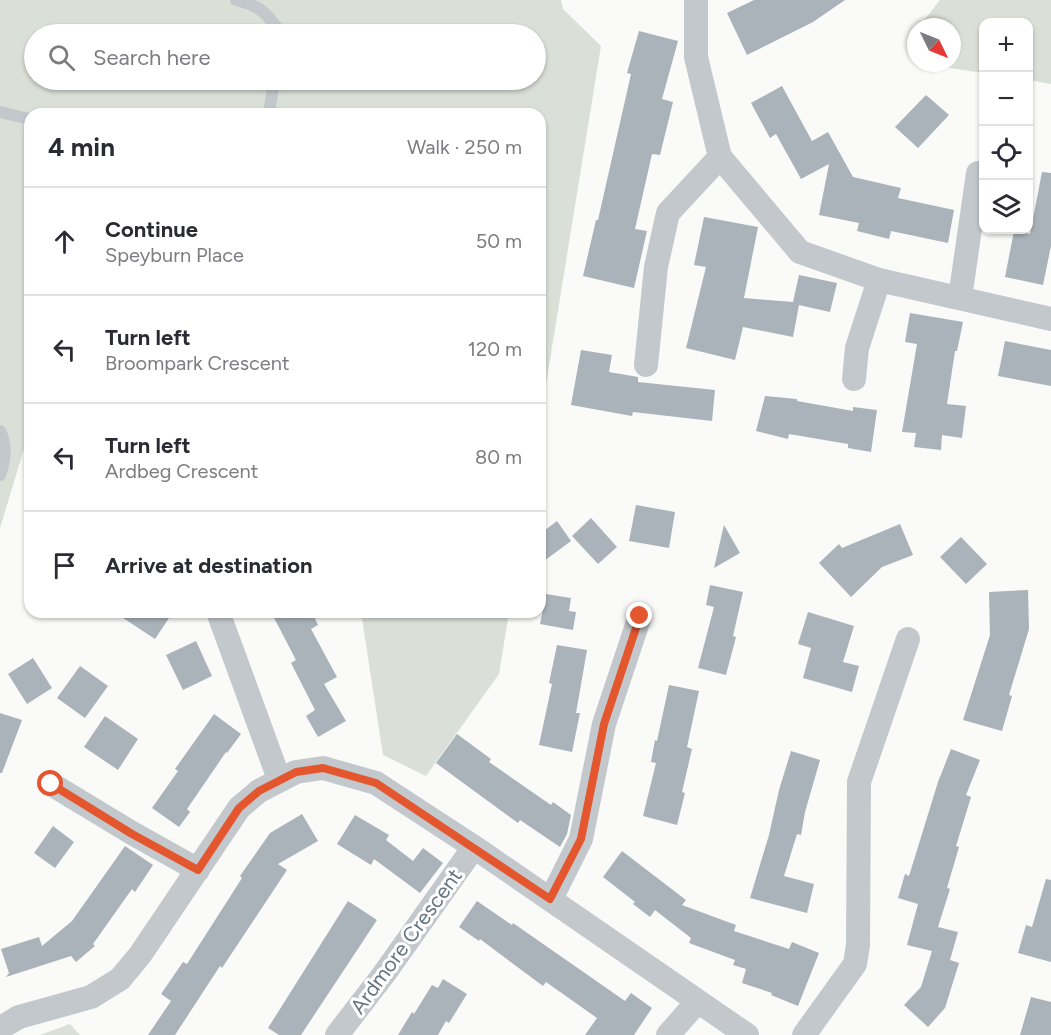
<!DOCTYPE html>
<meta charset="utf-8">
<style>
body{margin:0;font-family:Figtree,sans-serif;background:#f7f7f7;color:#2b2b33}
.controls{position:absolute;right:18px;top:18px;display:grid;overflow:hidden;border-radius:12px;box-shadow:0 2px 4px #0004}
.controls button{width:54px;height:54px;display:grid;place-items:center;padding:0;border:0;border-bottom:2px solid #e1e1e2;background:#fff;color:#2b2b33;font:30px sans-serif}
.compass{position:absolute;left:907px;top:18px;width:54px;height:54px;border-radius:50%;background:#fff;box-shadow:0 2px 4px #0004;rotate:133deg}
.stop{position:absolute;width:18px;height:18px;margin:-14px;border:4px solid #e4572e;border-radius:50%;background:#fff}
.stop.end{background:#e4572e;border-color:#fff;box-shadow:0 2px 6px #0008}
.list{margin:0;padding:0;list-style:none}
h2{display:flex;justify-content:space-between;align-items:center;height:78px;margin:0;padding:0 24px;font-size:26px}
h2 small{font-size:20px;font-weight:400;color:#7c7c81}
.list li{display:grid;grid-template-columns:39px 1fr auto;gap:18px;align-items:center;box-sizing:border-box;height:108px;padding:0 24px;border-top:2px solid #e1e1e2}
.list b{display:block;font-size:22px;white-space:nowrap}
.list p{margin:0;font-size:20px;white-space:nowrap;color:#7c7c81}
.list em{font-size:20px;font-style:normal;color:#7c7c81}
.icon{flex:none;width:33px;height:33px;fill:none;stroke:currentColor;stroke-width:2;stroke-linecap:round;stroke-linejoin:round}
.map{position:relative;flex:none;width:1051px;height:1035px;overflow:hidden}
.search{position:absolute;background:#fff;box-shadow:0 2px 4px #0004;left:24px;top:24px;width:522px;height:66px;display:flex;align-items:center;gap:15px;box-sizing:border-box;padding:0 21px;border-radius:33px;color:#7c7c81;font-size:22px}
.panel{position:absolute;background:#fff;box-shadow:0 2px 4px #0004;left:24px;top:108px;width:522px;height:510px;border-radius:18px}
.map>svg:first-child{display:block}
.green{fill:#dadfd7;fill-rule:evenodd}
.building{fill:#aab3b9}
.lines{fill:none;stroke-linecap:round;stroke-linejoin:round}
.lane{stroke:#c3c8cc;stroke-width:12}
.street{stroke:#c3c8cc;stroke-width:24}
.route{stroke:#e4572e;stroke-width:8}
.labels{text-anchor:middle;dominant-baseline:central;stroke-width:6;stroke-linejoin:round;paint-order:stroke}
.street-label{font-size:21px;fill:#657683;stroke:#fff}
</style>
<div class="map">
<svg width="1051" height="1035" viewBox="0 0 1051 1035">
<rect width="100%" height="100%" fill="#fafaf8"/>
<path class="green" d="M0,0H561L563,9L601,46L540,421V114H30V429L0,528ZM34,34H536V80H34Z
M940,0H1051V84L1029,80L1028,22H984L983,73L943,67L941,63H952V27H925L923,22Z
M361,612H509L499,674L426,776L383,755Z
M70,1024L80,1035H40Z"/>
<path class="building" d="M754,0H845L813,22L747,55L727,13Z
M639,31L678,41L662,99L673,102L660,155L652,154L635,229L647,231L634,288L583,276L596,220H598L631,74L627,73Z
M782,86L812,141L828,132L853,177L901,188L898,198L954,210L948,243L891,231L889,239L857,231L859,223L819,215L829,164L801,179L776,134L770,138L751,103Z
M926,95L949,115L918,148L895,127Z
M1042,172L1051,173V246L1043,285L1005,277L1014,231L1030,234Z
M704,217L758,227L744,298L793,302L799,275L837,283L830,312L799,305L793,337L743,327L735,360L686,348L706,267L694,265Z
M910,313L963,322L957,351H955L947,404L966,406L962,438L942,435L941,450L914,447L916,433L902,432L917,344L905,342Z
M1005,341L1051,350V386L998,376Z
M581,350L612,355L609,372L638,377V382L715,390L712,421L633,412L632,416L571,405Z
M765,396L797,399V401L853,411V407L877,410L871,452L848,448V444L789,434L788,439L756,431Z
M636,505L675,512L669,548L629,541Z
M591,518L617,547L598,564L572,536Z
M557,521L571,541L540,564V534Z
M900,524L913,555L882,567L851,597L819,563L839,544L842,548Z
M724,525L740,553L714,568Z
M961,537L987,564L966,584L940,557Z
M710,585L743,592L733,636L736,637L726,675L698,668L714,607L706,605Z
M1028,590L1029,629L1009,695L1012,696L1002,731L963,720L990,635L989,592Z
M546,594L571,598L569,611L576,612L573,630L540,624Z
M114,612H173L155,639Z
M271,612H312L318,625L311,629L337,677L324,684L346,721L318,737L306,716L315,710L291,663L296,660Z
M808,612L854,626L843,662L859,666L852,692L803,678L811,648L798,644Z
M196,641L212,676L183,690L166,655Z
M557,645L587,650L576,713H580L572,752L539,745L552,684L549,683Z
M33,658L52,688L27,704L8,674Z
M80,666L108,686L85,718L57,698Z
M669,685L699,691L687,747L692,749L682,792L685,793L677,825L643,816L656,763L651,762L655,740L657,741Z
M0,713L22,720L2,773H0Z
M214,714L241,734L227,753L226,752L187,809L190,812L179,827L152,808L178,771L175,769Z
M105,716L138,739L118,770L84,747Z
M457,734L491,759L489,762L551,805L553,802L571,815L567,834L560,847L520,820L518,823L436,763Z
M951,749L980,760L966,795L971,797L956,846L959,847L947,888L950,889L938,927L958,932L950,960L959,963L945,1008L928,1027L904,1005L921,987L932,951L907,945L918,904L898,898L905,874L909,876L938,782Z
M791,751L820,760L805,812L801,835L797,834L784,876L814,884L807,913L750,898L769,835L779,790Z
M302,814L318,841L278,864L287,870L222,968L220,966L175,1035H148L171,1001L161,994L183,962L187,964L242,878L240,876L270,833Z
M355,815L389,835L386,840L413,861L423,848L443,863L420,893L374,859L371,865L337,844Z
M53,826L74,842L55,868L34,853Z
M125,846L153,865L135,892L132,889L93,944L95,946L76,962L71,956L6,977L9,973L1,949L39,937L42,946L72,921Z
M622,851L686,900L682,905L736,925L734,931L789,949L792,942L819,953L798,1006L771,995L772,993L742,983L746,969L733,965L735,960L689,943L691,938L655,910L650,917L633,904L635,902L603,877Z
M1046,879L1051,880V962L1018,953L1026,925L1032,927Z
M348,901L377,920L301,1035H279L268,1028Z
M477,901L512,925L513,923L625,1001L631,993L652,1008L634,1035H585L597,1018L546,982L543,986L480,939L479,941L459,927Z
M443,979L467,994L449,1023L446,1021L438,1035H398L412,1012L414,1014L432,985L438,988Z
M1031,997L1051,1002V1035H1020Z"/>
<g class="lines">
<path class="lane" d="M236,0C260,6 264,11 279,30V34
M0,112L30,119
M269,114L274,80
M0,431C7,445 5,461 0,475"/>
<path class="street" d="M696,0V57L720,157L800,252L879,280L1051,319
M960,298L978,173
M646,365L656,267L668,213L720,157
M854,379L857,348L879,280
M218,612L279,779
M51,784L132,833L198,870
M551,899L581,839L604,724L640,616
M0,1028L19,1017L91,997L120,979L140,955L239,808L259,791L296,772L323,768L376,783L474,847L747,1035
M337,1035L384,974L474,847
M668,1035L698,1001
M804,1035L855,964L858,945L859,782L908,639"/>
</g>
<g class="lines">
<path class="route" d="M51,784L132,834L198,870L239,808L259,791L296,772L323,768L376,783L550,899L581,839L604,724L640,616"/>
</g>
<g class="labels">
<g class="street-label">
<text transform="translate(406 941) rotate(-54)">Ardmore Crescent</text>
</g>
</g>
</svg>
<div class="controls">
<button>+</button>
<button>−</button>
<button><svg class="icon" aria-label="locate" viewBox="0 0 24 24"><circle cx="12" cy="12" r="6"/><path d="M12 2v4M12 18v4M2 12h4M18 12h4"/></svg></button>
<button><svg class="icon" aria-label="layers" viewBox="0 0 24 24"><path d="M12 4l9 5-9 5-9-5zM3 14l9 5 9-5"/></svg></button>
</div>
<svg class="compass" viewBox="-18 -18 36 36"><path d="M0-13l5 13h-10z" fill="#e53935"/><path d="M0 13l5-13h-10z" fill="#7c7c81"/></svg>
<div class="stop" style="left:51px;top:784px"></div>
<div class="stop end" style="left:640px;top:616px"></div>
<div class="search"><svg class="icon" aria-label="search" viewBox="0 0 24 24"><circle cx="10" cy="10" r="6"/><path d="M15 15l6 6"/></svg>Search here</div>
<section class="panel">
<h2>4 min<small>Walk · 250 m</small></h2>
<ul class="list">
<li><svg class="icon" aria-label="ahead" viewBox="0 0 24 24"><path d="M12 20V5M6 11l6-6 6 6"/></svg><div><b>Continue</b><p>Speyburn Place</p></div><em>50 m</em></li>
<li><svg class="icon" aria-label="left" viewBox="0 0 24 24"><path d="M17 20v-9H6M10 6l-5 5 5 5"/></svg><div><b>Turn left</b><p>Broompark Crescent</p></div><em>120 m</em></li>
<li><svg class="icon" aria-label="left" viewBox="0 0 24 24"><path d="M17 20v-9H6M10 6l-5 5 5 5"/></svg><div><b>Turn left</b><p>Ardbeg Crescent</p></div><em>80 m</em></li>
<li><svg class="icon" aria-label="arrive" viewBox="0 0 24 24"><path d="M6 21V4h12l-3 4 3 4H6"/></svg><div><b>Arrive at destination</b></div></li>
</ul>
</section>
</div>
